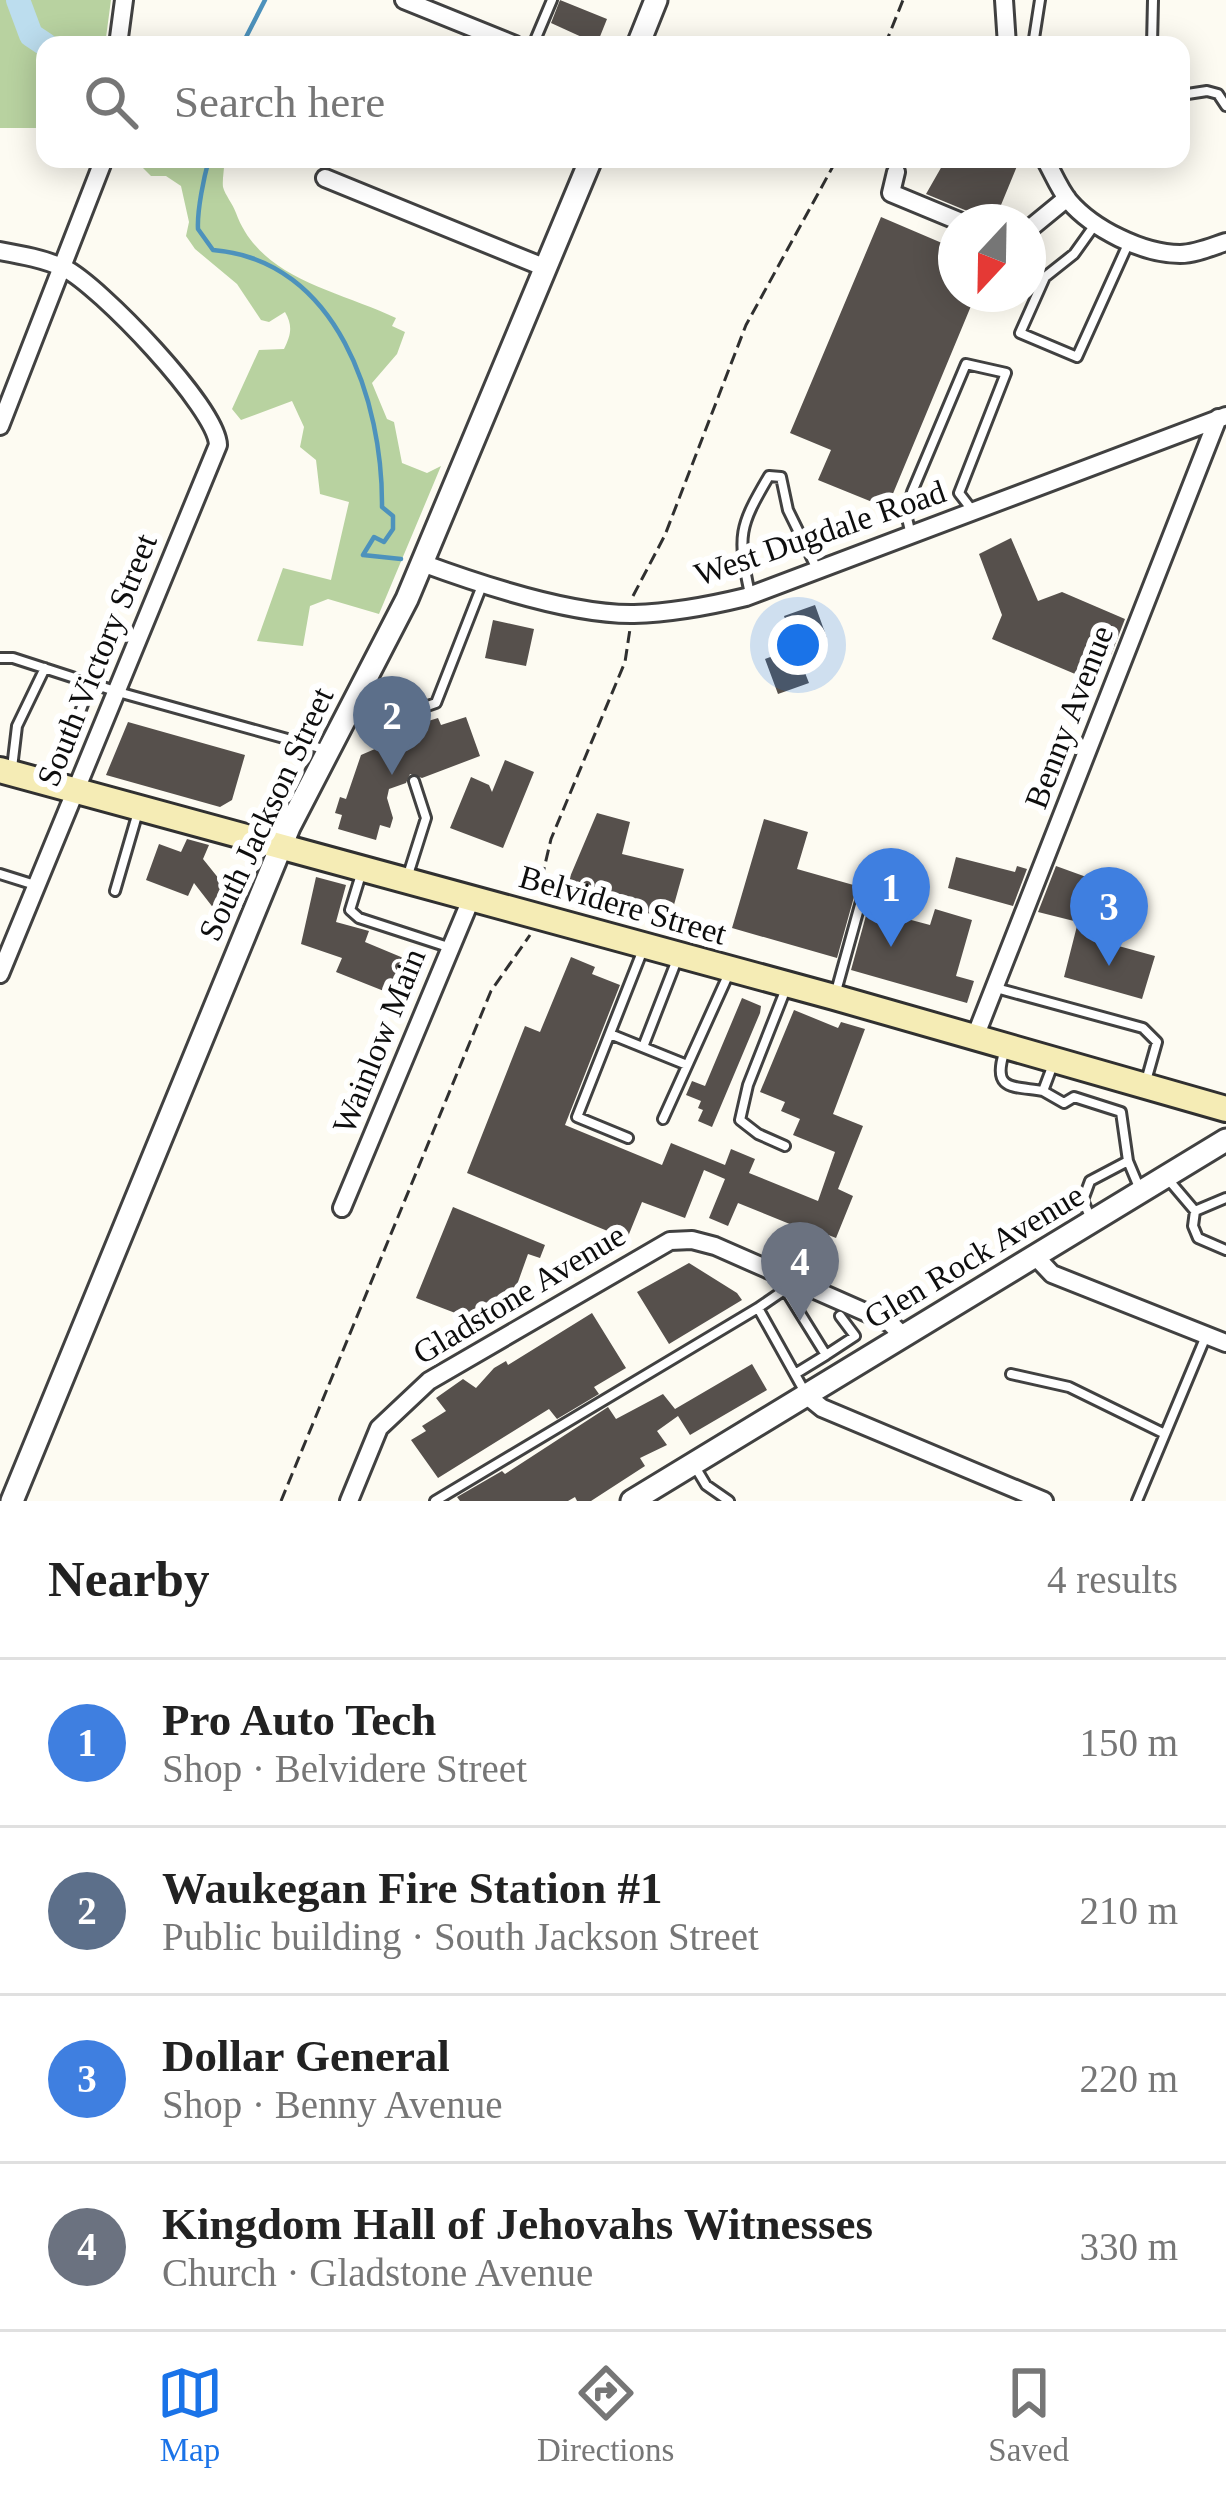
<!DOCTYPE html>
<meta charset="utf-8">
<style>
body{margin:0;font-family:Georgia,serif;background:#f6f6f6;color:#222}
.compass{position:absolute;left:938px;top:204px;width:108px;height:108px;border-radius:50%;background:#fff;box-shadow:0 6px 30px #0003;rotate:202deg}
.you{position:absolute;left:798px;top:645px;width:42px;height:42px;margin:-30px;border:9px solid #fff;border-radius:50%;background:#1a73e8;box-shadow:0 0 0 18px #1a73e833}
.badge{display:grid;place-items:center;width:78px;height:78px;border-radius:50%;background:#1a73e8;color:#fff;font-size:39px;font-weight:700}
.pin{position:absolute;translate:-50% -99px;filter:drop-shadow(0 3px 6px #0008)}
.pin::after{content:'';position:absolute;top:63px;width:42px;height:36px;background:inherit;clip-path:polygon(0 0,100% 0,50% 100%)}
.list{margin:0;padding:0;list-style:none}
h2{display:flex;justify-content:space-between;align-items:center;height:156px;margin:0;padding:0 48px;font-size:51px}
h2 small{font-size:39px;font-weight:400;color:#767676}
.list li{display:grid;grid-template-columns:78px 1fr auto;gap:36px;align-items:center;box-sizing:border-box;height:168px;padding:0 48px;border-top:3px solid #e0e0e0}
.list b{display:block;font-size:45px;white-space:nowrap}
.list p{margin:0;font-size:39px;white-space:nowrap;color:#767676}
.list em{font-size:39px;font-style:normal;color:#767676}
.icon{flex:none;width:66px;height:66px;fill:none;stroke:currentColor;stroke-width:2;stroke-linecap:round;stroke-linejoin:round}
.map{position:relative;flex:none;width:1226px;height:1501px;overflow:hidden}
.search{position:absolute;background:#fff;box-shadow:0 6px 30px #0003;left:36px;right:36px;top:36px;height:132px;display:flex;align-items:center;gap:30px;box-sizing:border-box;padding:0 42px;border-radius:24px;color:#767676;font-size:45px}
.sheet{height:828px;background:#fff}
nav{display:flex;justify-content:space-around;align-items:center;box-sizing:border-box;height:168px;border-top:3px solid #e0e0e0;background:#fff;font-size:33px;color:#767676}
nav a{display:grid;justify-items:center;gap:6px}
nav .on{color:#1a73e8}
.map>svg:first-child{display:block}
.forest{fill:#b8d2a0}
.lines{fill:none;stroke-linecap:round;stroke-linejoin:round}
.stream{stroke:#4d92bc;stroke-width:4.5}
.river{stroke:#bcddee;stroke-width:24}
.building{fill:#56504c}
.service-casing{stroke:#414141;stroke-width:14}
.minor-casing{stroke:#414141;stroke-width:22}
.tertiary-casing{stroke:#414141;stroke-width:27}
.secondary-casing{stroke:#303030;stroke-width:30}
.path{stroke:#303030;stroke-width:3;stroke-dasharray:12 6;stroke-linecap:butt}
.service{stroke:#fff;stroke-width:8}
.minor{stroke:#fff;stroke-width:16}
.tertiary{stroke:#fff;stroke-width:21}
.secondary{stroke:#f5ecb5;stroke-width:24}
.labels{text-anchor:middle;dominant-baseline:central;stroke-width:12;stroke-linejoin:round;paint-order:stroke}
.street-label{font-size:33px;fill:#0e0e0e;stroke:#fff}
</style>
<div class="map">
<svg width="1226" height="1501" viewBox="0 0 1226 1501">
<rect width="100%" height="100%" fill="#fdfbf2"/>
<path class="forest" d="M0,0H111L105,45H45V128H0Z
M134,159H224C225,167 222,179 223,187C225,195 233,204 236,213C260,279 337,290 396,318L392,326L405,332L397,354L372,383L387,419L394,422L402,463L427,473L441,466L379,614L328,599L310,606L303,646L257,641L283,568L331,580L349,502L320,494L316,460L300,447L304,427L292,401L241,420L232,409L259,350L284,349C291,335 293,326 285,312L269,322L261,320L237,284L195,249L186,236L189,222L181,186L166,176H151Z"/>
<g class="lines">
<path class="stream" d="M242,45L265,0
M209,159C204,177 197,210 198,229L213,250C338,260 383,402 382,507L393,516V529L384,542L374,537L363,555L401,559"/>
<path class="river" d="M18,0L31,35L46,45"/>
</g>
<path class="building" d="M560,0L607,19L597,44L551,23Z
M946,159H1020L994,222L926,194Z
M881,217L956,249V294H976L887,508L818,480L831,450L790,433Z
M1011,538L1038,601L1062,592L1125,619L1111,655L1106,653L1094,682L992,639L1002,615L979,554Z
M815,605L827,638L819,641L823,652L800,660L809,683L778,694L765,659L786,651L780,636L790,633L784,616Z
M493,620L534,629L526,666L485,658Z
M466,717L480,756L422,778L410,774L406,783L389,789L387,798L393,818L390,828L380,825L376,840L338,829L342,815L335,813L340,797L346,799L361,755L391,742L406,746L409,736L428,730L425,722L438,718L441,725Z
M128,722L245,755L232,800L220,807L106,775Z
M505,760L534,772L503,848L450,828L471,777L489,785L492,792Z
M597,813L630,822L622,854L684,869L670,919L564,891Z
M764,819L808,832L797,869L857,886L837,958L732,928Z
M187,839L209,845L203,859L236,900L218,914L194,883L188,896L146,880L159,844L181,852Z
M956,857L1015,872L1017,866L1027,869L1013,906L948,888Z
M1056,866L1114,887L1093,939L1155,956L1142,999L1064,977L1078,922L1038,912Z
M316,877L346,885L336,922L369,931L365,942L413,962L399,997L336,972L342,958L301,944Z
M873,890L905,898L900,917L930,925L935,909L972,920L956,976L974,981L967,1003L851,970Z
M571,957L595,967L592,974L620,985L565,1125L662,1165L671,1143L725,1165L731,1149L755,1159L749,1173L818,1201L835,1152L793,1135L800,1119L781,1111L785,1102L760,1092L794,1010L838,1028L841,1022L865,1029L833,1114L863,1126L838,1189L853,1196L836,1238L808,1227L807,1231L738,1203L728,1226L709,1218L725,1179L704,1170L685,1218L642,1202L627,1239L467,1173L525,1026L540,1032Z
M742,998L761,1006L760,1013L712,1127L698,1121L703,1110L698,1108L701,1101L686,1095L692,1081L705,1086Z
M453,1207L545,1245L540,1258L528,1254L508,1310L484,1324L416,1298Z
M689,1263L737,1293L742,1300L669,1344L637,1292Z
M592,1313L626,1368L594,1387L599,1394L557,1419L549,1409L438,1478L411,1440L426,1431L422,1426L446,1411L436,1398L463,1379L476,1388L494,1368L506,1361L508,1365Z
M752,1364L767,1390L690,1435L678,1416L657,1431L667,1445L640,1458L645,1466L591,1501H577L575,1497L568,1501H460L457,1497L502,1471L505,1474L608,1407L616,1419L663,1394L675,1409Z"/>
<g class="lines">
<g class="service-casing">
<path id="service" d="M533,45L552,0
M1033,45L1040,0
M1152,45L1153,0
M1181,95L1207,91L1218,94L1226,106
M1094,226L1074,254L1045,277L1020,333L1077,357L1129,242
M911,535L906,514L912,492L966,364L1006,373L959,493L972,510
M750,594C737,535 739,527 769,476L781,477L788,510L817,569
M0,658H13L118,692L327,750
M353,706L401,739
M378,723L436,703L483,583
M63,757L91,683
M12,768L17,726L45,668
M362,871L350,910L359,918L448,947
M0,874L35,885
M407,878L426,818L414,781
M115,891L138,812
M996,988L1143,1028L1157,1042L1146,1081
M835,995L868,876L916,890
M610,1034L687,1065
M643,1047L678,957
M1004,1053C992,1091 1013,1086 1043,1091
M1052,1067L1043,1091L1064,1103L1074,1097L1121,1112L1128,1161L1141,1192
M663,1119L730,971
M628,1138L577,1117L644,947
M785,1146L758,1134L740,1120L748,1085L787,986
M1167,1178L1195,1211L1226,1198
M1195,1211L1193,1226L1198,1238L1226,1250
M1090,1217L1083,1200L1090,1181L1128,1161
M793,1284L758,1308L806,1394
M785,1289L826,1355L795,1374
M826,1355L855,1336L840,1316
M1011,1374L1069,1387L1165,1434
M694,1465L706,1485L729,1501
M435,1501L758,1308
M1137,1501L1206,1336"/>
</g>
<g class="minor-casing">
<path id="minor" d="M404,0L515,45
M1004,0L1007,45
M118,45L124,0
M1045,159C1053,173 1059,189 1069,201C1093,229 1143,254 1180,254C1195,254 1211,247 1226,242
M896,172L891,193L961,222
M325,178L546,268
M1028,230L1067,198
M0,251C22,255 44,259 64,268C99,285 217,408 218,445L0,974
M0,426L104,159
M422,563C479,584 573,615 634,614C672,613 709,606 746,597L1226,416
M975,1037L1218,418
M342,1208L472,897
M1036,1257L1052,1274L1226,1343
M806,1395L822,1408L1044,1501
M349,1501L379,1428L429,1381L670,1241L692,1240L715,1246L890,1323L904,1337"/>
</g>
<g class="tertiary-casing">
<path id="tertiary" d="M638,45L656,0
M12,1501L289,827L407,599L591,159
M632,1501L1226,1140"/>
</g>
<g class="secondary-casing">
<path id="secondary" d="M0,770L834,997L1226,1109"/>
</g>
<path class="path" d="M885,45L903,0
M633,596L665,535L746,325L837,159
M543,897V873L551,839L625,662L630,629
M281,1501L491,991L530,935"/>
<use href="#service" class="service"/>
<use href="#minor" class="minor"/>
<use href="#tertiary" class="tertiary"/>
<use href="#secondary" class="secondary"/>
</g>
<g class="labels">
<g class="street-label">
<text transform="translate(820 533) rotate(-19)">West Dugdale Road</text>
<text transform="translate(97 660) rotate(-68)">South Victory Street</text>
<text transform="translate(1069 717) rotate(-69)">Benny Avenue</text>
<text transform="translate(266 814) rotate(-65)">South Jackson Street</text>
<text transform="translate(623 905) rotate(16)">Belvidere Street</text>
<text transform="translate(379 1041) rotate(-68)">Wainlow Main</text>
<text transform="translate(974 1256) rotate(-31)">Glen Rock Avenue</text>
<text transform="translate(519 1294) rotate(-31)">Gladstone Avenue</text>
</g>
</g>
</svg>
<svg class="compass" viewBox="-18 -18 36 36"><path d="M0-13l5 13h-10z" fill="#e53935"/><path d="M0 13l5-13h-10z" fill="#767676"/></svg>
<div class="you"></div>
<div class="pin badge" style="left:891px;top:947px;background:#3f7fe0">1</div>
<div class="pin badge" style="left:392px;top:775px;background:#5c6f8a">2</div>
<div class="pin badge" style="left:1109px;top:966px;background:#3f7fe0">3</div>
<div class="pin badge" style="left:800px;top:1321px;background:#6b7280">4</div>
<div class="search"><svg class="icon" aria-label="search" viewBox="0 0 24 24"><circle cx="10" cy="10" r="6"/><path d="M15 15l6 6"/></svg>Search here</div>
</div>
<section class="sheet">
<h2>Nearby<small>4 results</small></h2>
<ul class="list">
<li><span class="badge" style="background:#3f7fe0">1</span><div><b>Pro Auto Tech</b><p>Shop · Belvidere Street</p></div><em>150 m</em></li>
<li><span class="badge" style="background:#5c6f8a">2</span><div><b>Waukegan Fire Station #1</b><p>Public building · South Jackson Street</p></div><em>210 m</em></li>
<li><span class="badge" style="background:#3f7fe0">3</span><div><b>Dollar General</b><p>Shop · Benny Avenue</p></div><em>220 m</em></li>
<li><span class="badge" style="background:#6b7280">4</span><div><b>Kingdom Hall of Jehovahs Witnesses</b><p>Church · Gladstone Avenue</p></div><em>330 m</em></li>
</ul>
</section>
<nav>
<a class="on"><svg class="icon" aria-label="map" viewBox="0 0 24 24"><path d="M3 6l6-2 6 2 6-2v14l-6 2-6-2-6 2zM9 4v14M15 6v14"/></svg>Map</a>
<a><svg class="icon" aria-label="directions" viewBox="0 0 24 24"><path d="M12 3l9 9-9 9-9-9zM9 14v-3h6M13 9l2 2-2 2"/></svg>Directions</a>
<a><svg class="icon" aria-label="saved" viewBox="0 0 24 24"><path d="M7 4h10v16l-5-4-5 4z"/></svg>Saved</a>
</nav>
